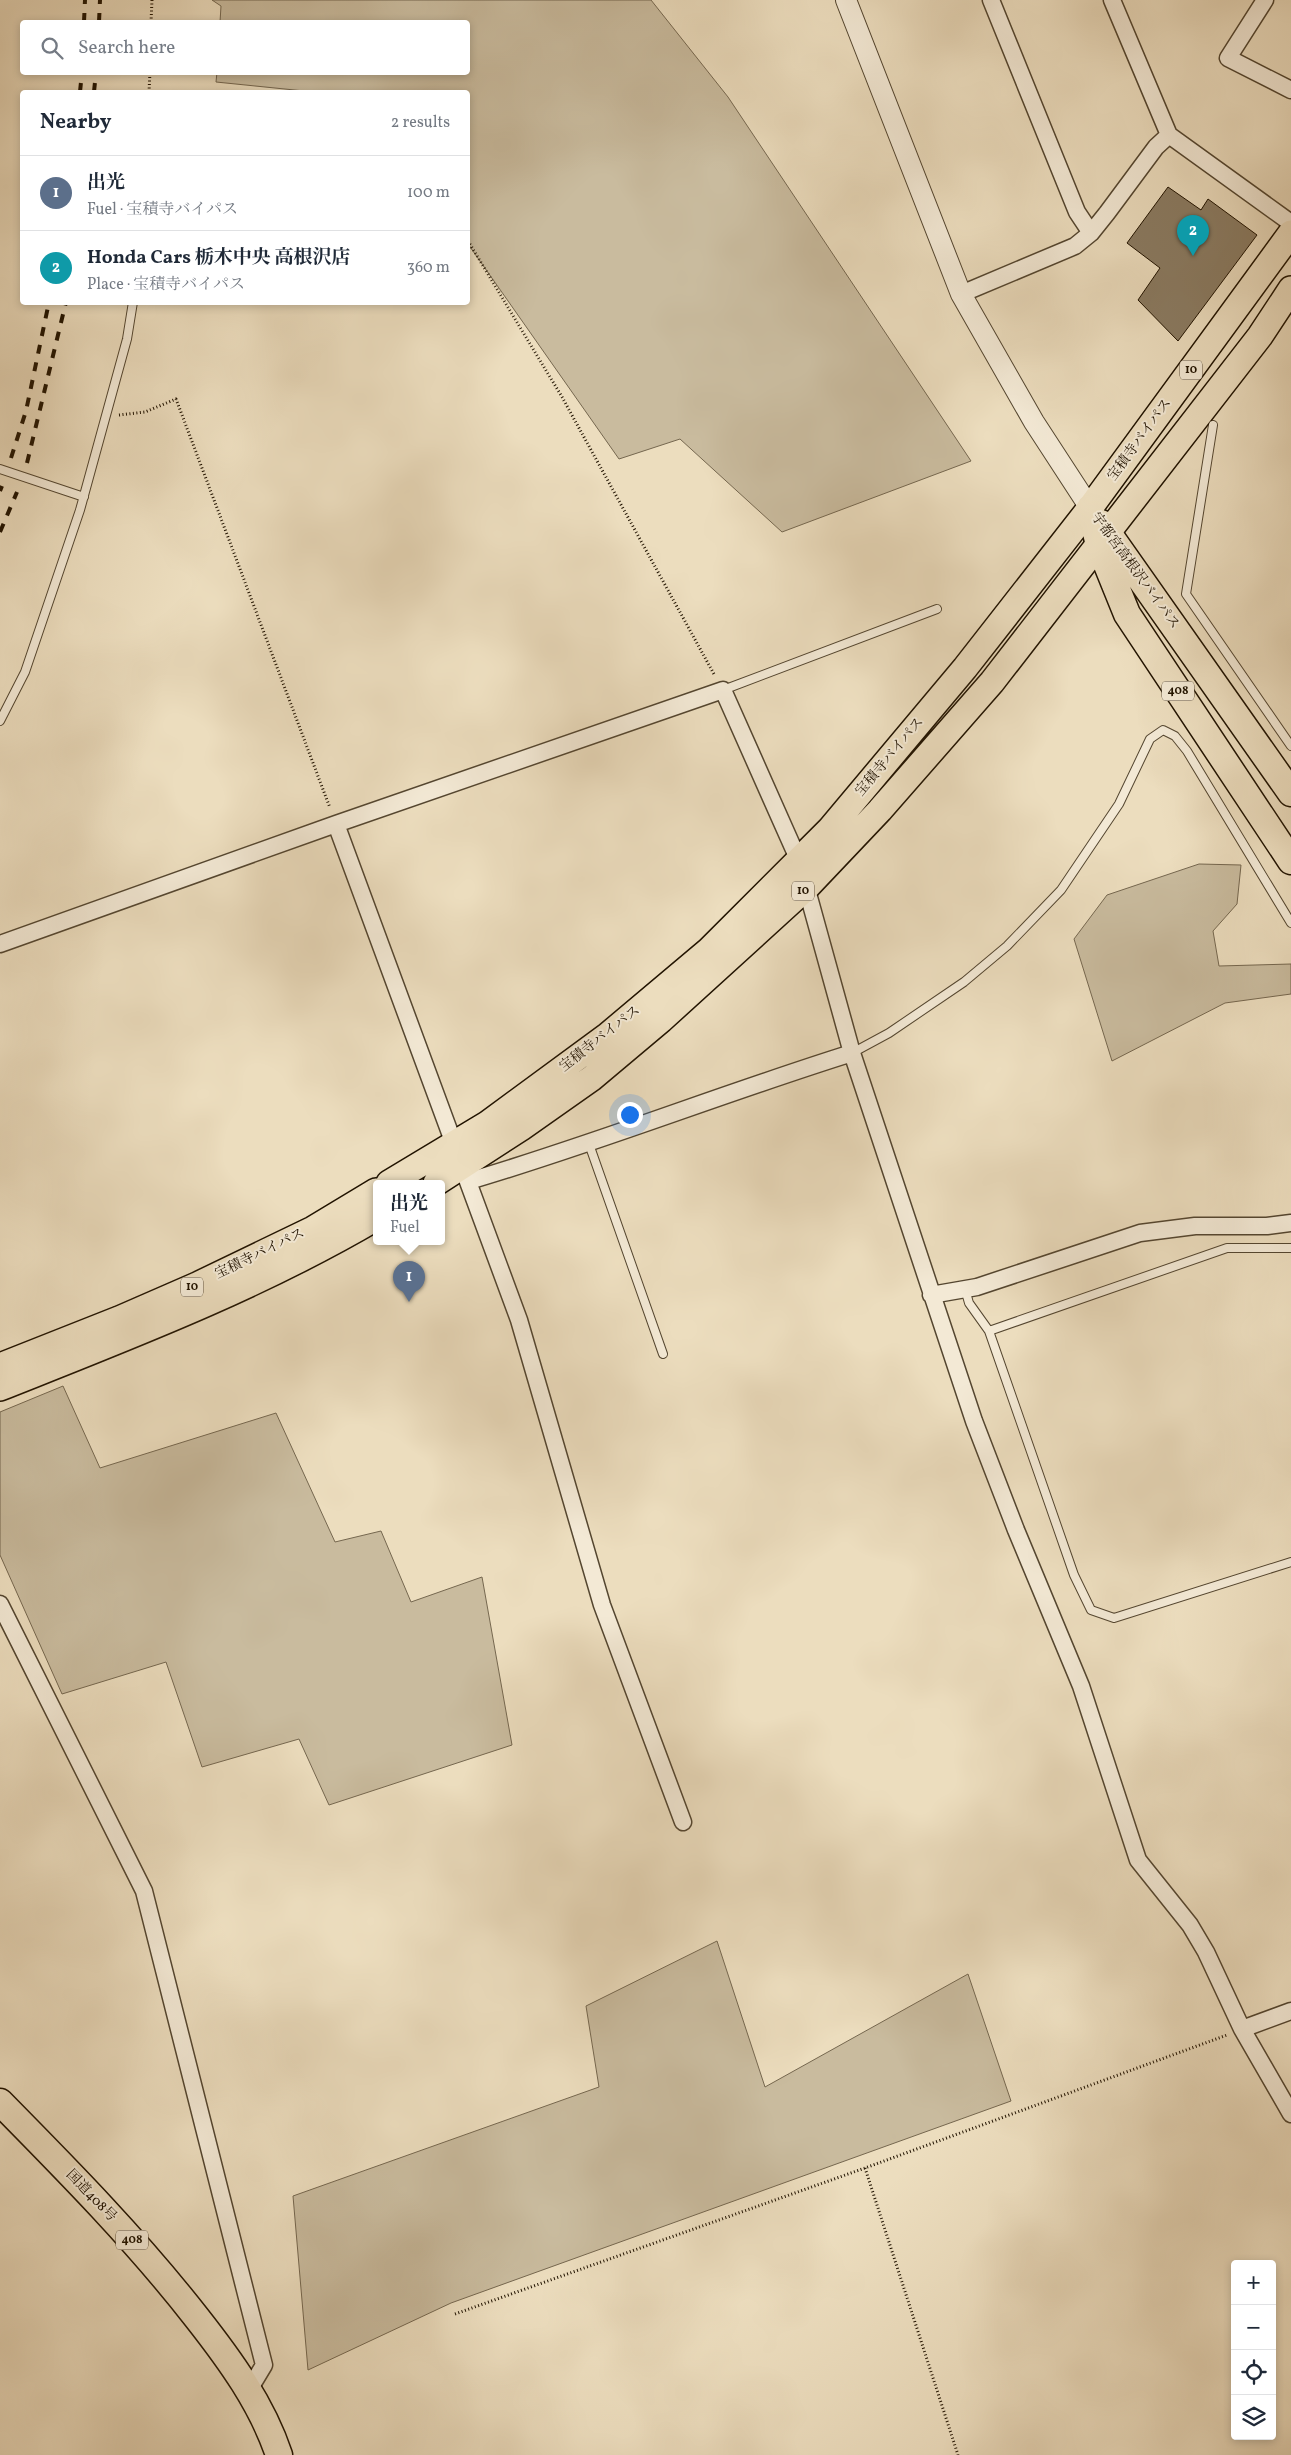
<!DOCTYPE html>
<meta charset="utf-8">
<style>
body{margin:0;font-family:Vollkorn,"Noto Serif JP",serif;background:#f2f2f3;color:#1f2937}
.controls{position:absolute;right:15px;bottom:15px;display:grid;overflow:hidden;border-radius:5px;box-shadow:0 2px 8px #0003}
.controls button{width:45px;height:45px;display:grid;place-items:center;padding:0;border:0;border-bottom:1px solid #e0e1e3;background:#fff;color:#1f2937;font:25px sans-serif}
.you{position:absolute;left:629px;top:1114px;width:18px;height:18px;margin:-12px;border:4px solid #fff;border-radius:50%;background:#1a73e8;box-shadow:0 0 0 8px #1a73e833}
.badge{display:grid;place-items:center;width:32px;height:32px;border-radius:50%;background:#db2777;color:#fff;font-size:16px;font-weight:700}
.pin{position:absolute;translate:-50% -41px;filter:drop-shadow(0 1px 2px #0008)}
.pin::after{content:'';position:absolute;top:26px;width:18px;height:15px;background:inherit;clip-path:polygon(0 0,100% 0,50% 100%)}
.popup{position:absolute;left:373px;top:1180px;width:72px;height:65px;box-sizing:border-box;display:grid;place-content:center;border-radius:5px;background:#fff;filter:drop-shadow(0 1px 4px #0005);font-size:16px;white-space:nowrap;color:#747a83}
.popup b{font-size:19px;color:#1f2937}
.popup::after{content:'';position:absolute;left:50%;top:100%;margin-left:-10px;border:10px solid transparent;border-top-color:#fff}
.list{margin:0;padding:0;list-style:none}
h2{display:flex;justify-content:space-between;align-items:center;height:65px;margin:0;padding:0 20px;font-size:21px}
h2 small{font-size:16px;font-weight:400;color:#747a83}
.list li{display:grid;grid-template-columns:32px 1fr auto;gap:15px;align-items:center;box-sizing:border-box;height:75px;padding:0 20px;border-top:1px solid #e0e1e3}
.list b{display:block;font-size:19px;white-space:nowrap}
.list p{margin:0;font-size:16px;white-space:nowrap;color:#747a83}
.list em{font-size:16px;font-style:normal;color:#747a83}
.icon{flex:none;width:28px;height:28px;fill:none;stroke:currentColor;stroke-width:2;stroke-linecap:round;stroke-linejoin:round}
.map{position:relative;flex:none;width:1291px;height:2455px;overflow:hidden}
.search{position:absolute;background:#fff;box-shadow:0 2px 8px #0003;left:20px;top:20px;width:450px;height:55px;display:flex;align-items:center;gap:12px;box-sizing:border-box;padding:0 18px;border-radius:5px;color:#747a83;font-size:19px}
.panel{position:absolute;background:#fff;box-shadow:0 2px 8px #0003;left:20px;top:90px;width:450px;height:215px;border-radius:5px}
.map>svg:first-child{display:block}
.green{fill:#c9bb9e;stroke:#75674f}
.building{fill:#8b7c63;stroke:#211300}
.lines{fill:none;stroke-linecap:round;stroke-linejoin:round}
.service-casing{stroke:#544630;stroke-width:10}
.minor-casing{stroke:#544630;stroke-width:19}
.tertiary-casing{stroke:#544630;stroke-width:22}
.primary-casing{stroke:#211300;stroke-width:28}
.trunk-casing{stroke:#211300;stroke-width:29}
.path{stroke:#211300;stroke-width:3;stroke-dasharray:1 2.5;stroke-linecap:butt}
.service{stroke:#f3e9d5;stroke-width:8}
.minor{stroke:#f3e9d5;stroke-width:16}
.tertiary{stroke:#f3e9d5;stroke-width:20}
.primary{stroke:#ecddbe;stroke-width:25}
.trunk{stroke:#ecddbe;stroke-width:26}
.rail{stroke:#211300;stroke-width:4;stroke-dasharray:9 9;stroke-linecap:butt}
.labels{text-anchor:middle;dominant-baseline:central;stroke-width:4;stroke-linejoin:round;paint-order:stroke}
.shield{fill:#f3e9d5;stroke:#605340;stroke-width:1}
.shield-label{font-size:12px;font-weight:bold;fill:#211300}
.street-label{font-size:14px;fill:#211300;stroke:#f3e9d5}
</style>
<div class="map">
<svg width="1291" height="2455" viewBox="0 0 1291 2455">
<rect width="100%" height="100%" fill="#ecddbe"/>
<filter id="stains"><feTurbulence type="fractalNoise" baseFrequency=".004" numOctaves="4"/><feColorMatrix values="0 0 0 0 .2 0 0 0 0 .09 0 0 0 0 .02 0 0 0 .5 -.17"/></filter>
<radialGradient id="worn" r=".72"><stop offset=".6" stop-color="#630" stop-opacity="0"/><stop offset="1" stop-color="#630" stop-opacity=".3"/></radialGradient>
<path class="green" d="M212,0H651L728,97L971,461L782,532L680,439L619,459L468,244V92H314L216,82L217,72H468V22H220L221,6Z
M1199,864L1241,865L1237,904L1213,931L1219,966L1291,964V994L1225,1003L1112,1061L1074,939L1107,895Z
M63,1386L100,1468L276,1413L335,1542L381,1531L411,1602L482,1577L512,1745L329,1805L299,1739L202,1767L166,1662L62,1694L0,1555V1412Z
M717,1941L765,2087L968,1974L1011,2101L451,2303L308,2370L293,2196L599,2087L586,2006Z"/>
<path class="building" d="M1168,187L1201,210L1208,199L1257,235L1178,341L1138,300L1160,268L1127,243Z"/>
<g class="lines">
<g class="service-casing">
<path id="service" d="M1213,425L1186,594L1291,746
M0,469L84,497
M723,690L937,609
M0,721L25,672L80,510L127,339L133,302
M852,1053L889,1033L964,982L1007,946L1061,890L1119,804L1150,739L1163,730L1175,736L1187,751L1291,923
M589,1144L663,1354
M965,1289L969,1303L989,1331L1074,1575L1091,1610L1114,1618L1291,1562
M989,1331L1227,1248H1291"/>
</g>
<g class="minor-casing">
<path id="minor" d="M991,0L1077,212L1091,233
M1112,0L1169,135L1291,223
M1265,0L1228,58L1291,90
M961,294L1075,246L1091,233L1107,213L1156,147L1169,135
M336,824L519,1320L602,1605L683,1822
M0,944L336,824L723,690L799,861L852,1053L974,1421L1016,1530L1081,1686L1138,1860L1190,1925L1206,1952L1242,2029L1291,2114
M469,1181C598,1143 724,1093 852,1053
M931,1295L977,1287L1140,1233L1195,1226H1267L1291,1223
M0,1604L144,1891L264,2365L249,2390
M1242,2029L1291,2011"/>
</g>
<g class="tertiary-casing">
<path id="tertiary" d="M846,0L961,294L1034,422L1090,508"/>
</g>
<g class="primary-casing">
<path id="primary" d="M389,1183L487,1124L608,1035L709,950L830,829L965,668L1090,508L1291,233
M436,1183L521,1128L592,1078L661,1020L806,888L880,810L992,682L1260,336L1291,289
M0,1366L119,1319L197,1285L313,1229L376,1191
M0,1388C128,1337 257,1288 376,1218"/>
</g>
<g class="trunk-casing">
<path id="trunk" d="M1090,508L1099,545L1127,614L1291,861
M1101,523L1291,793
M0,2102C69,2172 137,2241 197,2318C230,2360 262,2404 279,2455"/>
</g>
<path class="path" d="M151,22L152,0
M149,92L150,72
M468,241L562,397L715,676
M119,415L145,412L176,399L330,808
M865,2168L958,2455
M455,2314L865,2168L1227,2035"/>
<use href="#service" class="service"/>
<use href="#minor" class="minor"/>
<use href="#tertiary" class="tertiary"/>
<use href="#primary" class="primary"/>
<use href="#trunk" class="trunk"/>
<path class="rail" d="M84,22L85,0
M99,22L100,0
M80,92L82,72
M94,92L96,72
M11,458L26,411L49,302
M27,463L66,302
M0,491L2,486
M0,532L17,492"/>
</g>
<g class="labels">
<g class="shield">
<rect x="1180" y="360.5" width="22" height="19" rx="4"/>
<rect x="1162" y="681.5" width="32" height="19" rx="4"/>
<rect x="792" y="881.5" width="22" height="19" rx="4"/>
<rect x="181" y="1277.5" width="22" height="19" rx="4"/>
<rect x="116" y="2230.5" width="32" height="19" rx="4"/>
</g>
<g class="shield-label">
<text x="1191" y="370">10</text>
<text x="1178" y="691">408</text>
<text x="803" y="891">10</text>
<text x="192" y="1287">10</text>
<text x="132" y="2240">408</text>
</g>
<g class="street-label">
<text transform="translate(1140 440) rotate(-54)">宝積寺バイパス</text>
<text transform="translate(1135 571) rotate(54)">宇都宮高根沢バイパス</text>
<text transform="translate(890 757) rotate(-50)">宝積寺バイパス</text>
<text transform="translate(600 1039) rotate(-38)">宝積寺バイパス</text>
<text transform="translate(260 1254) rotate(-26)">宝積寺バイパス</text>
<text transform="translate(91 2196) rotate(46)">国道408号</text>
</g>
</g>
<rect width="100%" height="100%" filter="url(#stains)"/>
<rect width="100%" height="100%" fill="url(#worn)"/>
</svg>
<div class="controls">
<button>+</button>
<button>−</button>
<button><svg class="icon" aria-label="locate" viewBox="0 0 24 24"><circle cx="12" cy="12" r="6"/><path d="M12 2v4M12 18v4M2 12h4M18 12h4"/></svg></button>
<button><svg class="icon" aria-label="layers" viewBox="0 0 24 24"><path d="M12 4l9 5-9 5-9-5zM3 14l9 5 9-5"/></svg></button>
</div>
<div class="you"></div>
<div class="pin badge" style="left:409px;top:1302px;background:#5c6f8a">1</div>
<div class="popup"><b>出光</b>Fuel</div>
<div class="pin badge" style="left:1193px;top:256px;background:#0f9aa8">2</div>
<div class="search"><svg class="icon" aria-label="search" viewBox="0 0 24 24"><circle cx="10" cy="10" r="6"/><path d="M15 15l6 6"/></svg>Search here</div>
<section class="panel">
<h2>Nearby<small>2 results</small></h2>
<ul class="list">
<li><span class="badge" style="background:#5c6f8a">1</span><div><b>出光</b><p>Fuel · 宝積寺バイパス</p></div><em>100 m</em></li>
<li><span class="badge" style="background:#0f9aa8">2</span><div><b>Honda Cars 栃木中央 高根沢店</b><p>Place · 宝積寺バイパス</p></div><em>360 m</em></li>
</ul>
</section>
</div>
